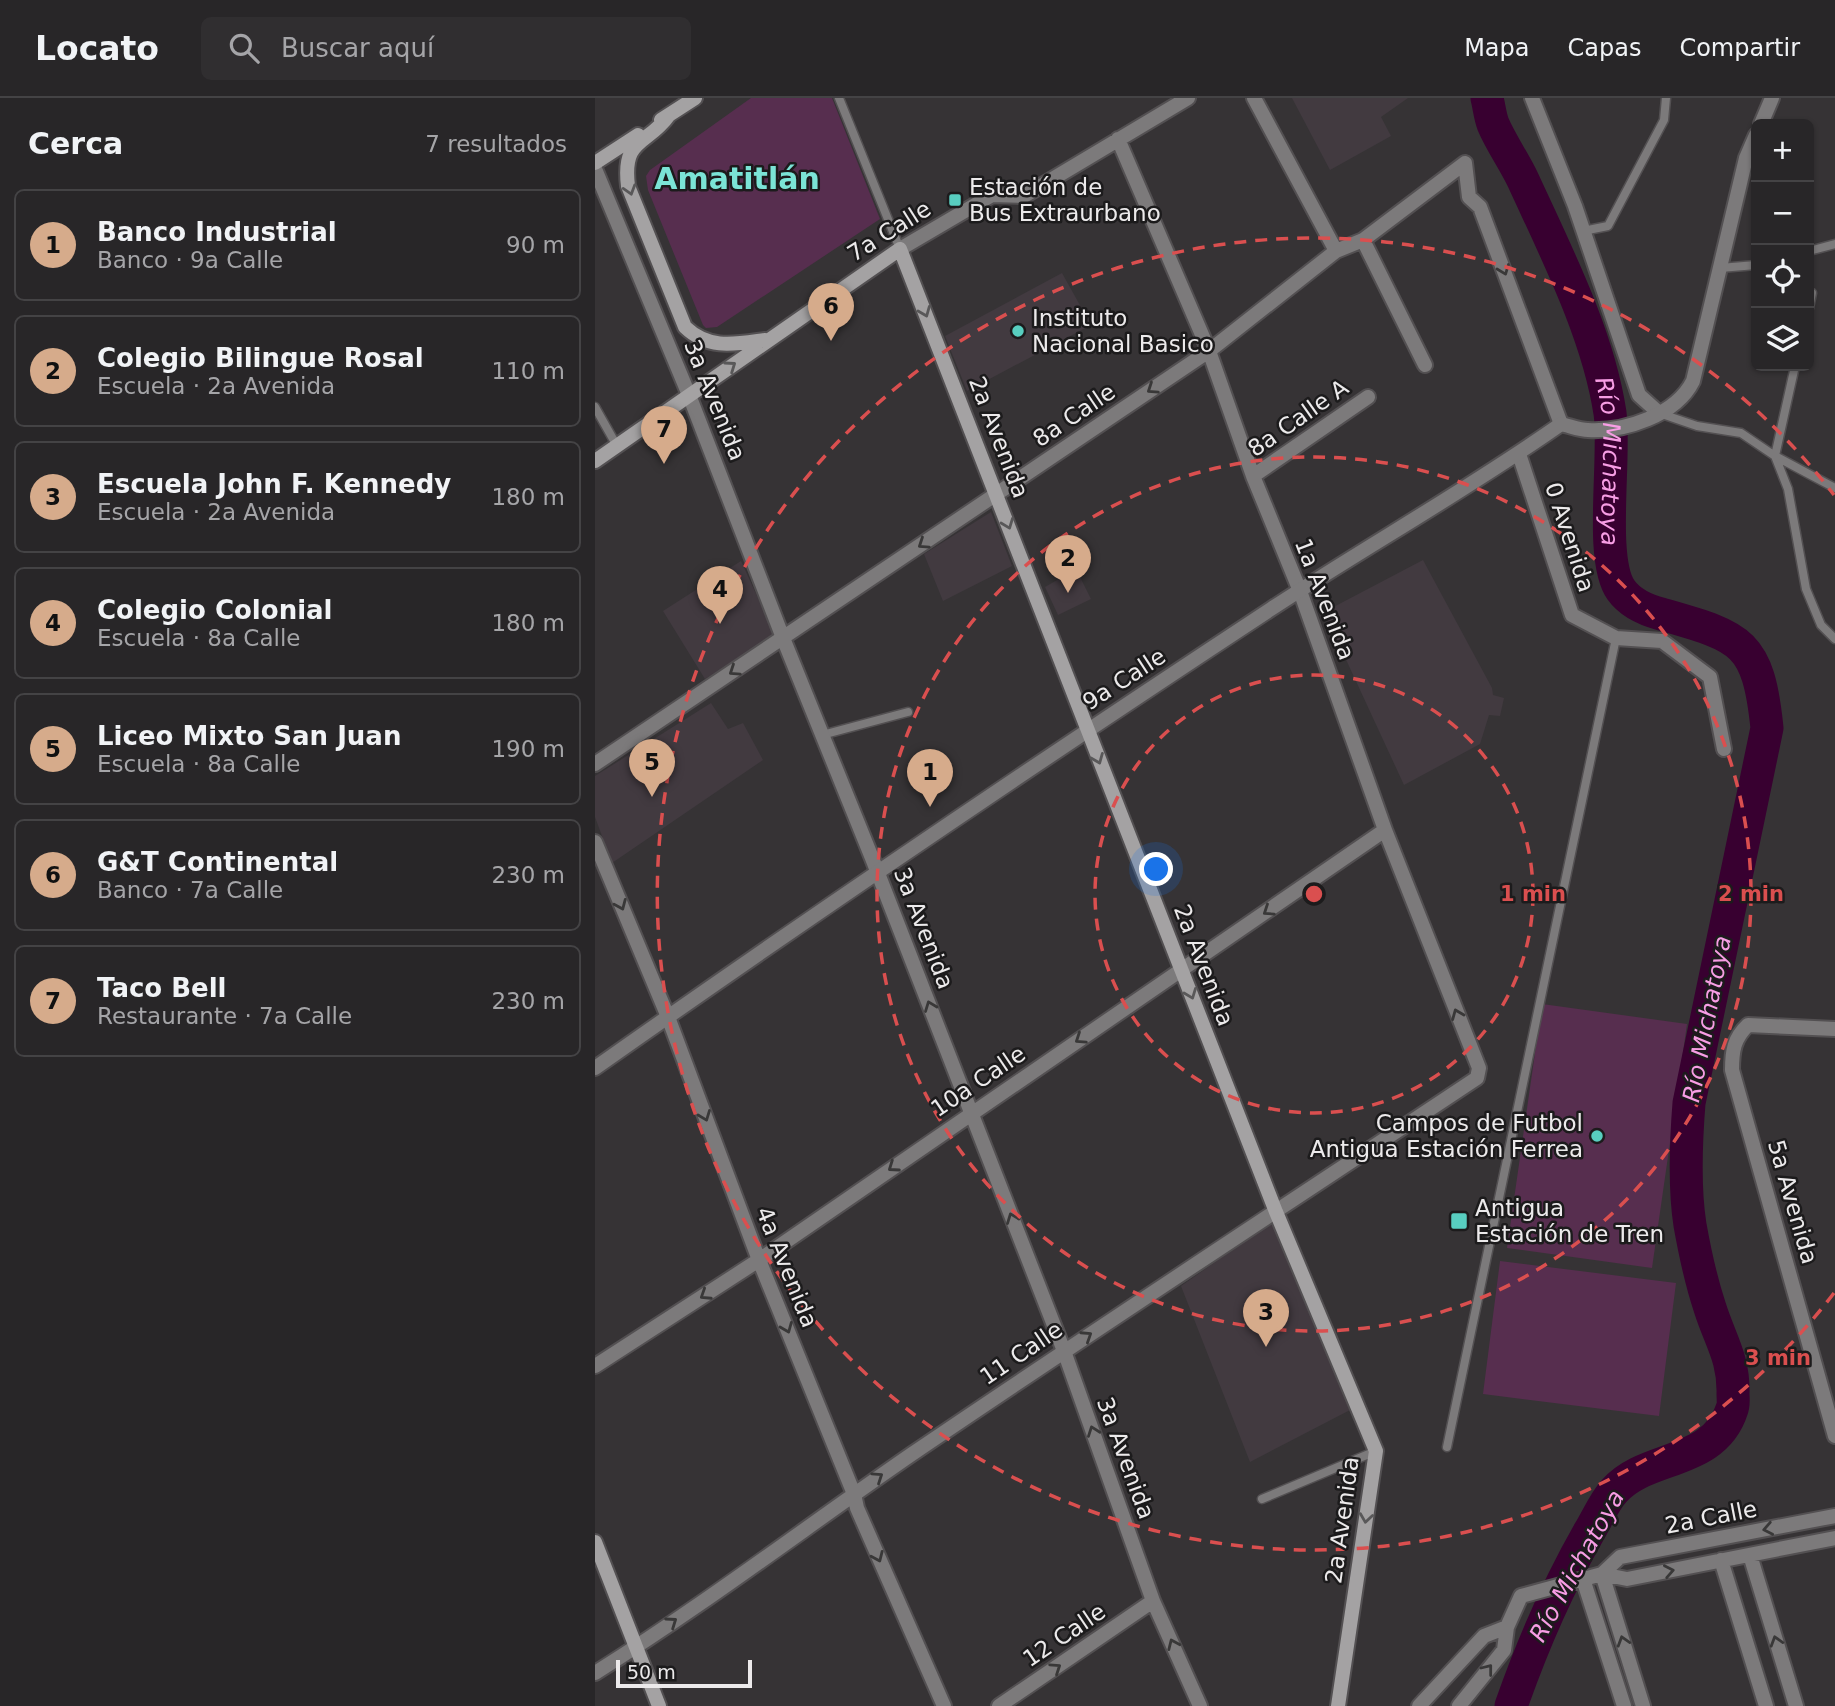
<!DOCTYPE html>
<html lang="es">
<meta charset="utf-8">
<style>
body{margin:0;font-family:"DejaVu Sans",sans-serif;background:#302e30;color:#f1f3f6}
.controls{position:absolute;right:21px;top:21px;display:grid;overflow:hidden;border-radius:10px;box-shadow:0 2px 5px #0004}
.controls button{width:63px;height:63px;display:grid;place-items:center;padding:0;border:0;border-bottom:2px solid #444345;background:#282628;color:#f1f3f6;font:35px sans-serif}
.scale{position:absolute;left:21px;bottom:18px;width:136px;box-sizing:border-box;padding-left:7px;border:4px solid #eceaeb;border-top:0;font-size:19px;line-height:24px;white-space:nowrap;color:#eceaeb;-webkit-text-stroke:5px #1c1b1c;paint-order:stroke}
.you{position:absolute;left:562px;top:772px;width:24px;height:24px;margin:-18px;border:5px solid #fff;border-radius:50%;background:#1a73e8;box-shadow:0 0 0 10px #1a73e833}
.badge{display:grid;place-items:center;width:46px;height:46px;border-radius:50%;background:#d6ab8b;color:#111;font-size:23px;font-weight:700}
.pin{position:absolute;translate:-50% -58px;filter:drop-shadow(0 2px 4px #0008)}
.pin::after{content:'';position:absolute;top:37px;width:24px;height:21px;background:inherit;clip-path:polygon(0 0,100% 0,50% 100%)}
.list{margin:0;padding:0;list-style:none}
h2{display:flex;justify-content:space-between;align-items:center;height:91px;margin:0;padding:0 28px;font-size:30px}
h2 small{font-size:23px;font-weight:400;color:#a5a5a8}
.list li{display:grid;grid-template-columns:46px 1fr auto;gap:21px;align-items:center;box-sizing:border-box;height:112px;margin:0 14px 14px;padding:0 14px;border:2px solid #444345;border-radius:10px}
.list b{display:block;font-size:26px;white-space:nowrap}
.list p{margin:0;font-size:23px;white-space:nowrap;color:#a5a5a8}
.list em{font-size:23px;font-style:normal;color:#a5a5a8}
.icon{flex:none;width:38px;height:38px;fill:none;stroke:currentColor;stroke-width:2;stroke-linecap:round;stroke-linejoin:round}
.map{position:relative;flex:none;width:1240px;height:1608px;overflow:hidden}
header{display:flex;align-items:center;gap:42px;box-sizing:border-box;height:98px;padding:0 35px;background:#282628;border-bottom:2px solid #444345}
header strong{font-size:33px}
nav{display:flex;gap:38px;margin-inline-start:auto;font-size:24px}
.search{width:490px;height:63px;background:#302e30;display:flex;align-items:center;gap:18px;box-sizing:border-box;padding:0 24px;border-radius:10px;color:#a5a5a8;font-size:26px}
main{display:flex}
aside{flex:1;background:#282628}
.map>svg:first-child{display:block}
.built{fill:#423a40}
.green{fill:#572e4f}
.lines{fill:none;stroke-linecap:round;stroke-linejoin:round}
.river{stroke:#380030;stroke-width:33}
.service-casing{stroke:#535052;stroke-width:11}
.minor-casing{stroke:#535052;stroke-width:18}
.tertiary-casing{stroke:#535052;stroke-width:18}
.secondary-casing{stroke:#535052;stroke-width:18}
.service{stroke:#7c7a7b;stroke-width:8}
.minor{stroke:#7c7a7b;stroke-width:14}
.tertiary{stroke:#7c7a7b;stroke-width:14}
.secondary{stroke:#a4a2a3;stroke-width:14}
.oneway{stroke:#595859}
.oneway2{stroke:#393838}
.ring{fill:none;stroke:#da4f4f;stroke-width:3.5;stroke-dasharray:12 9}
.poi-dot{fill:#58cec0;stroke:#1c1b1c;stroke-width:2.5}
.labels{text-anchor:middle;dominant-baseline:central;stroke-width:5;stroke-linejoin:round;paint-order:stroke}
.poi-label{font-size:23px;fill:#eceaeb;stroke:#1c1b1c;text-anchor:start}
.street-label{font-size:23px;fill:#eceaeb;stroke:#1c1b1c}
.water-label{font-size:24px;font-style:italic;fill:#f79de4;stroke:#1c1b1c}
.district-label{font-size:30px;font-weight:bold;fill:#7be4d6;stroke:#1c1b1c}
.centre{fill:#da4f4f;stroke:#1c1b1c;stroke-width:3.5}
.ring-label{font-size:21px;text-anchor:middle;font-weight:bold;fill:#da4f4f;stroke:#1c1b1c;stroke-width:5;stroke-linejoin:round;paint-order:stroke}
</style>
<header>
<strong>Locato</strong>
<div class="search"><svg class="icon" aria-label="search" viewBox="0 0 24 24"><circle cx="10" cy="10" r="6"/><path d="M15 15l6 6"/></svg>Buscar aquí</div>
<nav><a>Mapa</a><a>Capas</a><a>Compartir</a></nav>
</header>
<main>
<aside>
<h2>Cerca<small>7 resultados</small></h2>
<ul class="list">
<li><span class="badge">1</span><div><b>Banco Industrial</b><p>Banco · 9a Calle</p></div><em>90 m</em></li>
<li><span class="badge">2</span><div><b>Colegio Bilingue Rosal</b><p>Escuela · 2a Avenida</p></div><em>110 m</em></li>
<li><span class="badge">3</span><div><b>Escuela John F. Kennedy</b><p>Escuela · 2a Avenida</p></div><em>180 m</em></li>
<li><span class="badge">4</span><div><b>Colegio Colonial</b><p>Escuela · 8a Calle</p></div><em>180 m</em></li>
<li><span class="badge">5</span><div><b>Liceo Mixto San Juan</b><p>Escuela · 8a Calle</p></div><em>190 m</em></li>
<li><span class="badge">6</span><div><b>G&amp;T Continental</b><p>Banco · 7a Calle</p></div><em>230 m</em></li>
<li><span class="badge">7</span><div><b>Taco Bell</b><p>Restaurante · 7a Calle</p></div><em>230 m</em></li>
</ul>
</aside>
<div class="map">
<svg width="1240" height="1608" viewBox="0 0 1240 1608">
<rect width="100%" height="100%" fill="#363335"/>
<path class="built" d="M697,0H813L786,19L796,38L735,72Z
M467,175L496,227L372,293L350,238Z
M396,414L417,468L348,503L329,456Z
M828,462L897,590L898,597L909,600L905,618L894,617L885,646L809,687L729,514Z
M146,463L181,539L110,581L68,513Z
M481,471L496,501L463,517L450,489Z
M116,605L133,631L148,625L168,662L17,765L0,719V678Z
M680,1122L757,1311L655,1364L586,1188Z"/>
<path class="green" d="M156,0H237L285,121L122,229L111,230L108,227L53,92L51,78L55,72Z
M947,906L1092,926L1057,1170L912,1150Z
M905,1163L1081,1185L1064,1318L888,1296Z"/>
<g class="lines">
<path class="river" id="s1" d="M892,0C894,8 895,18 898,26C906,45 919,63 928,82C961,154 1003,236 1015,315C1021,359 1004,461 1026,492C1036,506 1051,512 1066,516C1146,539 1163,542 1172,630L1094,1005C1091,1043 1089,1089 1095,1127C1100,1155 1106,1183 1115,1210C1125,1242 1139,1260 1138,1296C1138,1300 1139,1307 1137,1311C1119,1368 1051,1356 1019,1393C1009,1404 1002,1421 994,1434C962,1490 937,1548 916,1608"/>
<g class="service-casing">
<path id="service" d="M244,0L305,151
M988,133L1013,128L1069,22L1071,0
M1214,153L1240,146
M1125,170L1161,167
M1214,210L1217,195
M1200,268L1180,358L1240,390
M0,309L22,348
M1064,315L1102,328L1146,335L1180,358L1193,391L1211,491L1226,527L1240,541
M227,637L313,614
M852,1349L1021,540
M667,1401L781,1353"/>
</g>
<g class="minor-casing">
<path id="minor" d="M659,0L741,153
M937,0L980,108L1044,297L1064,315
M0,71L94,297L188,540L277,760L469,1253L558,1503L605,1608
M768,142L830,267
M305,151L397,97L429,98L593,0
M924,356L977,517L1021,540L1067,543L1115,579L1129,651
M658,378L773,299
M0,666L614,253L741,153L768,142L870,65L874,99L885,109L966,326
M0,744L73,919L164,1162L259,1396L262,1410L349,1608
M1240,931L1153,927C1139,940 1137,953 1137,972L1240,1338
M0,1268L164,1162L790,732
M1155,1457L1201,1608
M1126,1462L1171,1608
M1007,1476L1025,1459L1240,1418
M1007,1476L1048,1608
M988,1481L1029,1608
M0,1575C109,1507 211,1429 317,1356C504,1229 694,1105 882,980L884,970L790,732L705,493L658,378L614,253L523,41
M404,1608L558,1503
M824,1608L889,1538L912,1529
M864,1608L909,1552L912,1529L926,1498L1007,1476L1032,1481L1240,1440"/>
</g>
<g class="tertiary-casing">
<path id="tertiary" d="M1166,26L1177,0
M0,970C223,813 448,661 676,511C772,448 872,392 966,326C975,328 985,332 993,332C1030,334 1081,317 1098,283L1151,60L1161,37"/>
</g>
<g class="secondary-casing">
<path id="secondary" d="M74,17C52,48 27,39 33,88L90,229C114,252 140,246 170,242
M66,22L100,0
M0,65L43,37
M0,363L305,151L681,1114L781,1353L743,1608
M0,1444L64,1608"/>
</g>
<use href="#service" class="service"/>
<use href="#minor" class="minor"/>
<use href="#tertiary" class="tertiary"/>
<use href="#secondary" class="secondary"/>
</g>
<defs><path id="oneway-chevron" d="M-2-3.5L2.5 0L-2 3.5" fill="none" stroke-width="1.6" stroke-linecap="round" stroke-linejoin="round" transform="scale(1.75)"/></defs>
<g class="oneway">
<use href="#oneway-chevron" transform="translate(35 92) rotate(73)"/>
<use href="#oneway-chevron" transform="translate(330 214) rotate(68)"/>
<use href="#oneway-chevron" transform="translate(136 268) rotate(-35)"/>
<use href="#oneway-chevron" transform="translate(413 426) rotate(69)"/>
<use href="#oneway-chevron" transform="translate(503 661) rotate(68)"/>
<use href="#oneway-chevron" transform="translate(596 896) rotate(69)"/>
<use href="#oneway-chevron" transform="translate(771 1420) rotate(98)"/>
</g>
<g class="oneway2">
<use href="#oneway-chevron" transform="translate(909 172) rotate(69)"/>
<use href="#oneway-chevron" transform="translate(557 291) rotate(146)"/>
<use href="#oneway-chevron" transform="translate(328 446) rotate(146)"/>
<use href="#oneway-chevron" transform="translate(139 573) rotate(146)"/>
<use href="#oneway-chevron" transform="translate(26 807) rotate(67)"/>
<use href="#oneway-chevron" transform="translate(673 813) rotate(146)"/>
<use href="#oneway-chevron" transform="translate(335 908) rotate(-111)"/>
<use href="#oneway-chevron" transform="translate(862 916) rotate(-112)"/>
<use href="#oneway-chevron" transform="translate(485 941) rotate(146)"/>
<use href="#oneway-chevron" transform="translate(110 1018) rotate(69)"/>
<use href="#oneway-chevron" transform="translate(298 1069) rotate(145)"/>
<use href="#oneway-chevron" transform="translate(417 1120) rotate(-111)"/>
<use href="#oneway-chevron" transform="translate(110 1197) rotate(147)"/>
<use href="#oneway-chevron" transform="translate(192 1230) rotate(68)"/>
<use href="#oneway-chevron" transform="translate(492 1238) rotate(-33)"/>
<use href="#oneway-chevron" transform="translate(498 1333) rotate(-110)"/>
<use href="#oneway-chevron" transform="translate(283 1379) rotate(-34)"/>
<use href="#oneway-chevron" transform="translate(1173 1431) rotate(169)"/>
<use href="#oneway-chevron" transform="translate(283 1459) rotate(66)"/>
<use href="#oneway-chevron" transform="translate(1074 1473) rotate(-11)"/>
<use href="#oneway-chevron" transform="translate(77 1524) rotate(-35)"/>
<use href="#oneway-chevron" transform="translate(1028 1543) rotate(-107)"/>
<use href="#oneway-chevron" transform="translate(1181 1543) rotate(-107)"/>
<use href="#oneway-chevron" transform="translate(578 1546) rotate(-114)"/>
<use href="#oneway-chevron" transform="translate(461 1570) rotate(-34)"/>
<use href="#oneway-chevron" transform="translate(893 1571) rotate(-52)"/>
</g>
<g class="ring">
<circle cx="719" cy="796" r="219"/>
<circle cx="719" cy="796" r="437"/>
<path d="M1239 1195A656 656 0 1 1 1239 397"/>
</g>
<g class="poi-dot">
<rect x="353" y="95" width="14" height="14" rx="3.5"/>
<circle cx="423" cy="233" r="7"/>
<circle cx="1002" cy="1038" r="7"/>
<rect x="855" y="1114" width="18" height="18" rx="3.5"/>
</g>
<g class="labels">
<g class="poi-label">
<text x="374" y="89">Estación de<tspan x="374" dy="26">Bus Extraurbano</tspan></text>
<text x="437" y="220">Instituto<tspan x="437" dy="26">Nacional Basico</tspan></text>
<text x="988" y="1025" text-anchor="end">Campos de Futbol<tspan x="988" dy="26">Antigua Estación Ferrea</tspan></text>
<text x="880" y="1110">Antigua<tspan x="880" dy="26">Estación de Tren</tspan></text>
</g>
<g class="street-label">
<text transform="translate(294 133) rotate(-32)">7a Calle</text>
<text transform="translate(120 302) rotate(68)">3a Avenida</text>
<text transform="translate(479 317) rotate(-34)">8a Calle</text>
<text transform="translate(703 320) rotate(-35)">8a Calle A</text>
<text transform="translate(404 339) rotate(69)">2a Avenida</text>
<text transform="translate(975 439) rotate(72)">0 Avenida</text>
<text transform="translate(730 501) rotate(69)">1a Avenida</text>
<text transform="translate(529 581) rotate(-33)">9a Calle</text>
<text transform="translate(329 830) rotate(69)">3a Avenida</text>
<text transform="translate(609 867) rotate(69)">2a Avenida</text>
<text transform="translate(383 983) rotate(-34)">10a Calle</text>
<text transform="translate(1198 1104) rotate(74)">5a Avenida</text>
<text transform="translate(192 1169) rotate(68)">4a Avenida</text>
<text transform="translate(426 1255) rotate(-34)">11 Calle</text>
<text transform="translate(531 1360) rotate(70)">3a Avenida</text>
<text transform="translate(1116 1419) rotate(-11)">2a Calle</text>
<text transform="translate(747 1422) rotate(-82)">2a Avenida</text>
<text transform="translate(469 1537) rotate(-34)">12 Calle</text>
</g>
<g class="water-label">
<text stroke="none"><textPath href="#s1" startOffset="388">Río Michatoya</textPath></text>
<text transform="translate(1112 921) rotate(-79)">Río Michatoya</text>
<text transform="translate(982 1468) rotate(-61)">Río Michatoya</text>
</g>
<g class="district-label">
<text x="142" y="80">Amatitlán</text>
</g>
</g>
<circle cx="719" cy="796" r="10" class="centre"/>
<g class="ring-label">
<text x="938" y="803">1 min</text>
<text x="1156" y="803">2 min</text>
<text x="1183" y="1267">3 min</text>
</g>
</svg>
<div class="controls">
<button>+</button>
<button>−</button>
<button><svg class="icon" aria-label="locate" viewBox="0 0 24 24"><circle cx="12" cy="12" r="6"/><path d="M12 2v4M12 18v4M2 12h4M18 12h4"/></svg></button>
<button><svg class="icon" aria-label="layers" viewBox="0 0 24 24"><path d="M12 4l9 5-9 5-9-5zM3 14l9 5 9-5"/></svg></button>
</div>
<div class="scale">50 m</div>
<div class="you"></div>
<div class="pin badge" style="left:335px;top:709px">1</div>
<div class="pin badge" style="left:473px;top:495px">2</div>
<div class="pin badge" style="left:671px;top:1249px">3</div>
<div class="pin badge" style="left:125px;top:526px">4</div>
<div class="pin badge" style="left:57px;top:699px">5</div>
<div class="pin badge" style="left:236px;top:243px">6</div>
<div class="pin badge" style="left:69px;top:366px">7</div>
</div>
</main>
